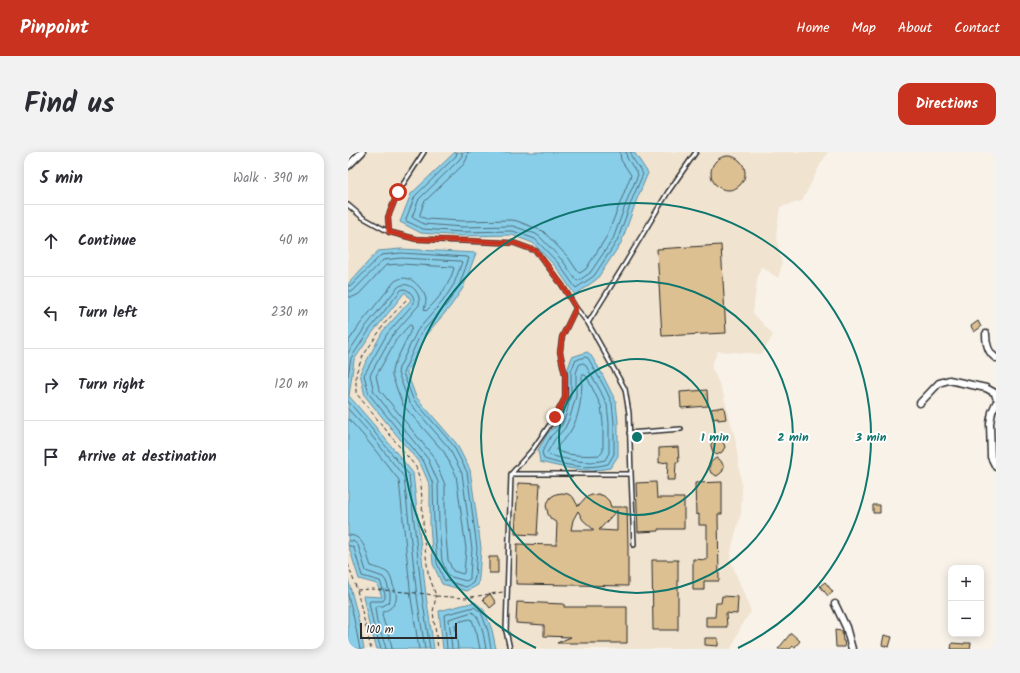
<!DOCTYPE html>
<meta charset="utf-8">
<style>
body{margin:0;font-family:Kalam,sans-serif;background:#f2f2f3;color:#2b2b33}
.controls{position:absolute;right:12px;bottom:12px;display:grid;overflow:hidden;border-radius:8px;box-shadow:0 2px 10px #0003}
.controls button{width:36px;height:36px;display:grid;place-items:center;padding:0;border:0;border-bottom:1px solid #e1e1e2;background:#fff;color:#2b2b33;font:20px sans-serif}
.scale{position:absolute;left:12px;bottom:10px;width:97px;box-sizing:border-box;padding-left:4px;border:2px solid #2b2b2b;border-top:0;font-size:11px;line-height:14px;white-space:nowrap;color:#2b2b2b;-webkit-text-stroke:3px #fff;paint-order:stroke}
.stop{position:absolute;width:12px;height:12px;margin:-9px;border:3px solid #c8321e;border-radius:50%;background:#fff}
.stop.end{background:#c8321e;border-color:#fff;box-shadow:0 1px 4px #0008}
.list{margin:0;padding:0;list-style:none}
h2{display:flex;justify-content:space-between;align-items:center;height:52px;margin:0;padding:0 16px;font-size:17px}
h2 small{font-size:13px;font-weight:400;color:#7c7c81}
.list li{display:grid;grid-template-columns:26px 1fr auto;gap:12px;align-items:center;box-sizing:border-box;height:72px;padding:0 16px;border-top:1px solid #e1e1e2}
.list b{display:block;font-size:15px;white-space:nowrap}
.list em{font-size:13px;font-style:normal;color:#7c7c81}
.icon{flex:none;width:22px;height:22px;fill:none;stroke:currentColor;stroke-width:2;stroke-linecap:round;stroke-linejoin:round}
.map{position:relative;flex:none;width:648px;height:497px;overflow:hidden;border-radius:12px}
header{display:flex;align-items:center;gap:24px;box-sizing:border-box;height:56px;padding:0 20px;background:#c8321e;color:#fff}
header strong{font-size:19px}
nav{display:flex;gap:22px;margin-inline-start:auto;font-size:14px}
.intro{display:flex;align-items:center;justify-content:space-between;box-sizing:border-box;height:96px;padding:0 24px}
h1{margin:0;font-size:28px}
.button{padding:10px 18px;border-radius:12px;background:#c8321e;color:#fff;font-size:14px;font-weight:700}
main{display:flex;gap:24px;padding:0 24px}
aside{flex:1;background:#fff;border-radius:12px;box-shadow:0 2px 10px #0003}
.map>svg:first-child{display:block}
.built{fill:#f0e3cf}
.water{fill:#88cee9;stroke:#638d9d}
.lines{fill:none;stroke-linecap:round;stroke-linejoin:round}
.shore{stroke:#506c77;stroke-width:1}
.building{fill:#ddc091;stroke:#2b2b2b;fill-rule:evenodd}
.service-casing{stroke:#2b2b2b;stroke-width:6}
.minor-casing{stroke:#2b2b2b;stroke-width:9}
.path{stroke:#2b2b2b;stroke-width:1;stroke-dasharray:4 3;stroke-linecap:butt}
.service{stroke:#fff;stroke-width:3}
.minor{stroke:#fff;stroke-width:6}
.route{stroke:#c8321e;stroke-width:5}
.ring{fill:none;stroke:#0f766e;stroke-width:2}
.centre{fill:#0f766e;stroke:#fff;stroke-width:2}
.ring-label{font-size:12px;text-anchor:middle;font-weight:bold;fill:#0f766e;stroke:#fff;stroke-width:4;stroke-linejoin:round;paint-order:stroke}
</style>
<header>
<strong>Pinpoint</strong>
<nav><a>Home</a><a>Map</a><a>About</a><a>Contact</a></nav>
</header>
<div class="intro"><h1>Find us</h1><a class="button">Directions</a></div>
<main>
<aside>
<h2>5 min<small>Walk · 390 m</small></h2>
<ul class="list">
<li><svg class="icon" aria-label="ahead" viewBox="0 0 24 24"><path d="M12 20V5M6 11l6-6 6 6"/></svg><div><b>Continue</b></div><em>40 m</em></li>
<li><svg class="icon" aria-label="left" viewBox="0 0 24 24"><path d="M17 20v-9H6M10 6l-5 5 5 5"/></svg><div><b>Turn left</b></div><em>230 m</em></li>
<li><svg class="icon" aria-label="right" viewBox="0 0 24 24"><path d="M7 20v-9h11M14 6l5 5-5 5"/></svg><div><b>Turn right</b></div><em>120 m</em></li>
<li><svg class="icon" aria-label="arrive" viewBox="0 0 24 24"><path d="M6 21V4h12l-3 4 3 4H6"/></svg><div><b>Arrive at destination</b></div></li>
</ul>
</aside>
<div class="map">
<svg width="648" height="497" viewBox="0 0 648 497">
<rect width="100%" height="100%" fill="#f8f2e9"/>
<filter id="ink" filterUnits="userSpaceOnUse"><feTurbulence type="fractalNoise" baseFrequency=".025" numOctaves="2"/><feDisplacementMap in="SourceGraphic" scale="8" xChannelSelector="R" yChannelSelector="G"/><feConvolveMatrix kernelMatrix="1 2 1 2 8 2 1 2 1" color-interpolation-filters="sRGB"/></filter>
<g filter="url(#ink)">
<path class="built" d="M0,0H480L472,13L454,49L432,55L428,83L434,112L430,126L413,114L409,128L405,161L425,183L414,202L370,199L363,214L374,238L387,286L394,336L393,361L385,390L382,407L403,460L395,470L383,497H0Z"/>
<path class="water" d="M107,0H286L300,21L289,47L273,91L249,127L227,143L208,115L185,91L164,83L114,84L73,81L52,70L63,42Z
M53,97L128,101L115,136L102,155L77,184L59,221L68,245L108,291L122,318L133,396L131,425L130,433L119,439L94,432L85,412L82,373V334L73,313L17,244L12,221L35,179L63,148L57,140L25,180L6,208L1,244L26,273L65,321L78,444L86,497H29L21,472L15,444L34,445L29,432L11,427L0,392V132L30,99Z
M239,200L242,202L252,218L268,250L270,270V304L262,316C237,321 216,316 192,310L190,298L200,281L209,272L214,262L219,242V219L224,205Z
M0,427L9,461L16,497H0Z
M127,450L136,458L144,478L148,497H95L91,459Z"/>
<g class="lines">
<path class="shore" d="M109,0L108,4L67,44L58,67V69L75,77L114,80L165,79L187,87L211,112L227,135L228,136L246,124L269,89L285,45L295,22L283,4V0
M114,0V4L111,8L71,47L64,65L65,66L76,72L114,75L165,74L188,82L192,85L215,109L228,128L230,129L242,121L265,87L281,43L290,23L289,21L279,6L278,0
M120,0L119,6L116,12L76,50L72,62V64L78,67L114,69L164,68L169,69L195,79L220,105L230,120L232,121L238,117L259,84L283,23L273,8L272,0
M0,134L4,133L33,103L53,101L119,105L121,106L111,134L99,152L73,181L55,221L65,247L105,293L119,320L129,396L127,425L125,431L118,435L96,428L89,411L86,373L85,332L76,310L21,242L16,223L39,182L66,151C67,145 62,138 56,137L53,138L22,177L3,206L0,224
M0,139H5L8,136L35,108L53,106L112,109L114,110L106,132L95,149L69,179L51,216L50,221L61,250L101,296L114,321L124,397L122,424V427L118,429L100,424L94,409L91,373L90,330L80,307L26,240L22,223L43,185L71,153C74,141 61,127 50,135L18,174L0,201
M0,145H5L11,142L38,113L53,112L104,115L106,116C102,132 90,148 78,159L76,157C77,154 78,151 78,147C77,143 75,139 72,136C65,127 57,123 47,129L13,171L0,190
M62,173L64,174V176L45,215L44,219V224L55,253L96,300L108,323L118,397L116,421L115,422L105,419L100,408L97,373V333L95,328L85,304L31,237L28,224L48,188Z
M237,205L240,206L257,236L264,251L266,270V302L260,312C239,318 216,313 196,307L194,300L203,284L213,274L218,263L223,242V220L227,209Z
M235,211L237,212L252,238L259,253L261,271V301L257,308C240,313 217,307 201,303L199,301L207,287L217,276L222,265L228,244V221L231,213Z
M235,223H237L239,225L253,254L255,271V299L252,303C240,304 218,304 208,298C211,290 218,287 222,280C232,265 234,242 234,225Z
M0,249L23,276L61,323L74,444L82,497
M0,257L20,279L56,325L69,445L77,497
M0,266L15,283L51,328L63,446L71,497
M0,383C17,383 18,402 23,414C29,416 35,417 40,421C43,425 44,429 45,433C46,436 48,438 48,442C50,451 43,457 35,460L34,462C36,474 43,485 44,497
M0,389H5L10,393L18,419L35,425L38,429L42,441V447L40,451L35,454H28L27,456L29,470L37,493L38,497
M0,394H3L6,396L14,424L32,429L37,442V446L35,449H22L21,450L25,471L33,497
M0,443L5,462L12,497
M99,497L96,463L126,455L133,460L140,479L143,497
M104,497L101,467L124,460C134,465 136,487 138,497
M110,497L107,472L109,470L122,467L124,468L129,482L132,497"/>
</g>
<path class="building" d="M363 21a17 17 0 1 1 34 0a17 17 0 1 1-34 0Z
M373,93L378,181L314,184L309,97Z
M630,169L633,175L626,180L623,174Z
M359,238L360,254L333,256L332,240Z
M376,255L378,267L370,268V266L365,267L363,257Z
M367,288H372L376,292L377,295L374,300L369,303L365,300L363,294V292Z
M330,295L331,310H328L327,328H319L320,310L311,311V296Z
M368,306L373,309L376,315L374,320L369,324L363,321L361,316L363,310Z
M308,330L309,346H336V377H310L311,379L290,380L288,331Z
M374,330V362H370L371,429H356V438H345V407L359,408V373H351V362L348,363L347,331Z
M170,331L192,332L189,383L167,382Z
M214,341L220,342L225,345L230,354L238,345L244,343L250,342L256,344L261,349L263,355H279L280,394V434L168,432L169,392L208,393L209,371L203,367L200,362L198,353L203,345L208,342ZM269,358V379L251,378ZM230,359L235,368L246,378H223L225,368Z
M525,353H532V361H525Z
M141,405H150V421H141Z
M304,408H330V478H305Z
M477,430L485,440L480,444L472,434Z
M142,442L148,451L142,456L135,447Z
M374,444L390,445L389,462L378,461L379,475H358V465H367L368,451H373Z
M169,450L216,452V455H279V491H209L223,485L196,484V473L168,471Z
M487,478L494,479L495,489H496L497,495H488Z
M443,481L452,489L447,495L445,494L442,497H430Z
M536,483L544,485L541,495L534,493Z
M357,486H370V494L357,493Z
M604,491L616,492V491H623L622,497H603Z"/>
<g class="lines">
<g class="service-casing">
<path id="service" d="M0,53L14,65L41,80L68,87L166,91L188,99L214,133L228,156L240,171
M41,80L40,65L50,40L76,0
M281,281L333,277
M163,322L185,297L207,265L217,246V223L212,200L214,185L228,156
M283,322L286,393
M162,497L158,479L163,322H283L281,261L277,237L240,171L278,110L320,40L348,0"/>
</g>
<g class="minor-casing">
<path id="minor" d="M0,14L14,0
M638,182C638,191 640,201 648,206
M572,251L591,231L601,228L638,236L647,241L648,245
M648,251L644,260L642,271L643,305L648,315
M487,452L498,475L504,497"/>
</g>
<path class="path" d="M58,148L37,171L15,204L8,221V241L68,315L73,331L76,388L80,420L88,444L117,446L155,440
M0,412L9,438L23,497
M9,438L24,437L79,442L88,444L85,460L90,497"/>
<use href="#service" class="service"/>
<use href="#minor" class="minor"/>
</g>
</g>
<g class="lines" filter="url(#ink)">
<path class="route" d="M50,40L40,65L41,80L68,87L125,89L166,91L188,99L214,133L228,156L214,185L212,200L217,223V246L207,265"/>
</g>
<g class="ring">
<circle cx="289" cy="285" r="78"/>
<circle cx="289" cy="285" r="156"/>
<path d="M188 496A234 234 0 1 1 390 496"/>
</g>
<circle cx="289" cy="285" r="6" class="centre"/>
<g class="ring-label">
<text x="367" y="289">1 min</text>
<text x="445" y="289">2 min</text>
<text x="523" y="289">3 min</text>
</g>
</svg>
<div class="controls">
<button>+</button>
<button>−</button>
</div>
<div class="scale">100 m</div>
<div class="stop" style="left:50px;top:40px"></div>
<div class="stop end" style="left:207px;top:265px"></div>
</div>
</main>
